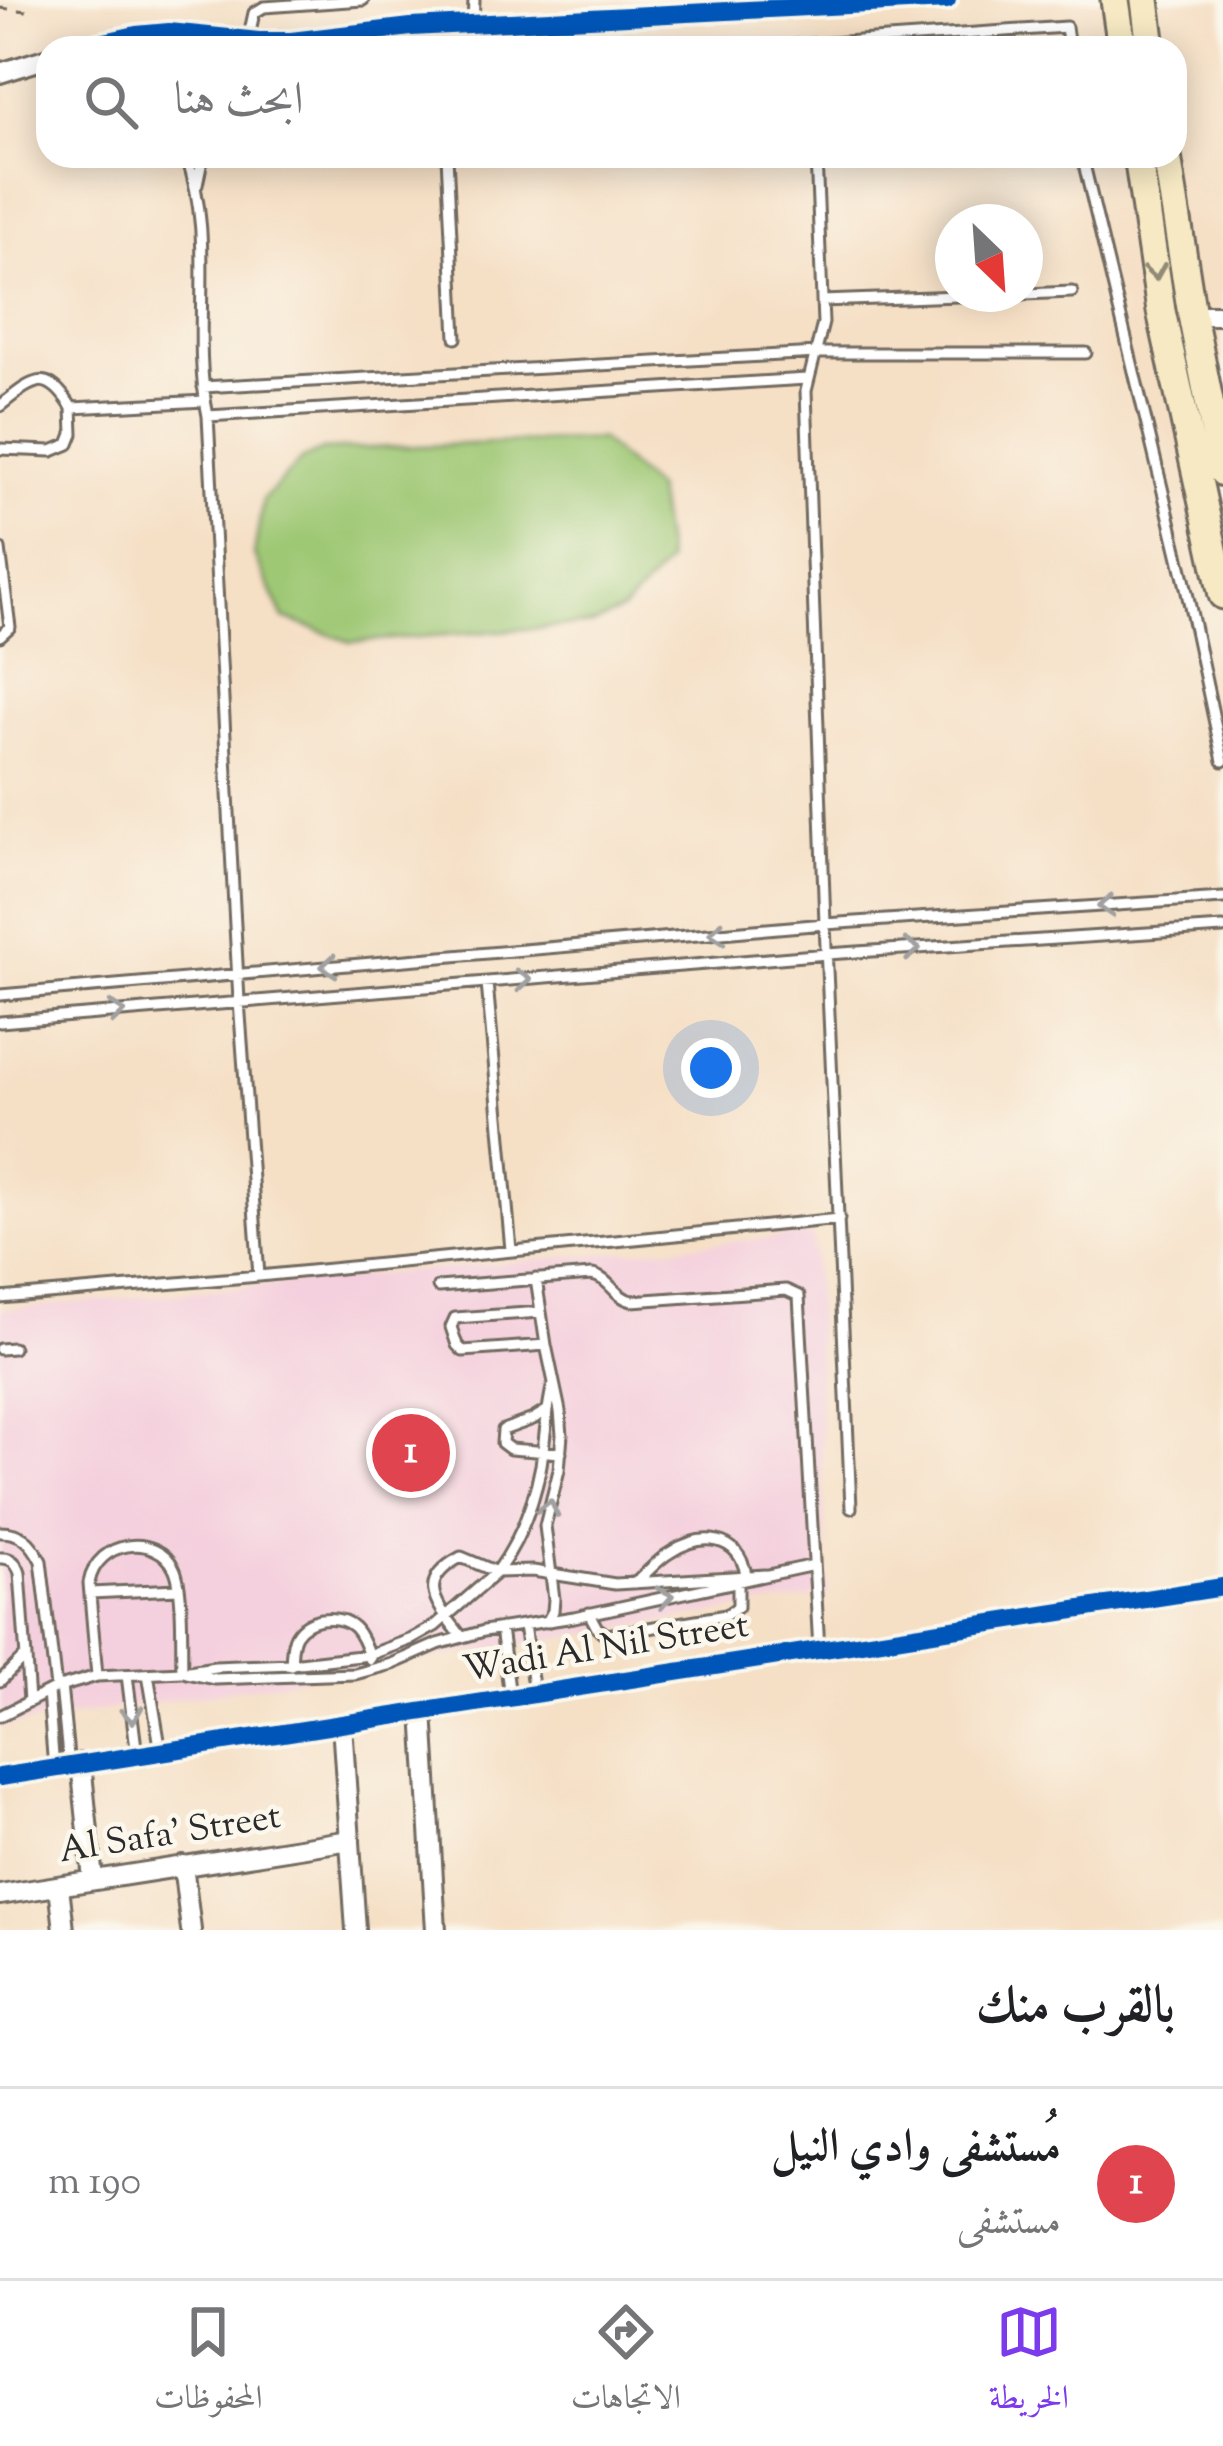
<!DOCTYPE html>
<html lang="ar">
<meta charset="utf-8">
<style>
body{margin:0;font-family:"Sorts Mill Goudy",Amiri,serif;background:#f2f2f2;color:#202124;direction:rtl}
.compass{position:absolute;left:935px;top:204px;width:108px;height:108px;border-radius:50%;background:#fff;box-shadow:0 6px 30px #0003;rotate:155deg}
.you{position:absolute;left:711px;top:1068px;width:42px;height:42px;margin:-30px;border:9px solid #fff;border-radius:50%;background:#1a73e8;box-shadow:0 0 0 18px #1a73e833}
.badge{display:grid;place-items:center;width:78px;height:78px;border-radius:50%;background:#7c3aed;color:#fff;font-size:39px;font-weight:700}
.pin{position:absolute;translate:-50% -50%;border:6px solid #fff;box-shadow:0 3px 12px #0006}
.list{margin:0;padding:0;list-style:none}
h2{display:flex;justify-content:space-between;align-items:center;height:156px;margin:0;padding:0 48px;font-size:51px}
h2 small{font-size:39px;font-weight:400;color:#757577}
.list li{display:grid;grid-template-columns:78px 1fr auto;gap:36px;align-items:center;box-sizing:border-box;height:192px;padding:0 48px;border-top:3px solid #e0e0e0}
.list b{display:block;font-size:45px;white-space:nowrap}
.list p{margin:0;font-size:39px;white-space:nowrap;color:#757577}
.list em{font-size:39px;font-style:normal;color:#757577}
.icon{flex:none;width:66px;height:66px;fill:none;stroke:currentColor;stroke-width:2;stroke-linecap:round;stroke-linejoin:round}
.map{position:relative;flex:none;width:1223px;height:1930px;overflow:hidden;direction:ltr}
.search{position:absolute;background:#fff;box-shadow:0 6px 30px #0003;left:36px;right:36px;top:36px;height:132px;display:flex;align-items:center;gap:30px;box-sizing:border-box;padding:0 42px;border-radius:36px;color:#757577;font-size:45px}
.sheet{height:348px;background:#fff}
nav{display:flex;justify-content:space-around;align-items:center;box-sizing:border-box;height:168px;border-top:3px solid #e0e0e0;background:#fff;font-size:33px;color:#757577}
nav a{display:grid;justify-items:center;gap:6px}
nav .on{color:#7c3aed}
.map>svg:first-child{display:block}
.built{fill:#f4cfdd}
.green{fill:#9fc874;stroke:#657a50;stroke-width:3}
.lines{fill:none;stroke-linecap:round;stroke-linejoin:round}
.service-casing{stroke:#726a61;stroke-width:15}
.minor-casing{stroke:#726a61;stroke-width:24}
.secondary-casing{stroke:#726a61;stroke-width:33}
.path{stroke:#726a61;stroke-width:3;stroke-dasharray:9 9;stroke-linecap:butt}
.service{stroke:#fff;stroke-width:9}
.minor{stroke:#fff;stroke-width:18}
.secondary{stroke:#f6e9c3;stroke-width:27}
.cycleway-casing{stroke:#fbf7ec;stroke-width:26}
.cycleway{stroke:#0057b8;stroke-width:18}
.oneway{stroke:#908a77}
.oneway2{stroke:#a0a0a0}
.labels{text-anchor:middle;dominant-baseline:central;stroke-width:9;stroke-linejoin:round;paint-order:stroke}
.street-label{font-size:36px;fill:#2b2b2b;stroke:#fbf7ec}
</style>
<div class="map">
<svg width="1223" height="1930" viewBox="0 0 1223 1930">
<rect width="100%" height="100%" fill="#fbf7ec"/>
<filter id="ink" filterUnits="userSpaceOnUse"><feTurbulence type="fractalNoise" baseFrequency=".00833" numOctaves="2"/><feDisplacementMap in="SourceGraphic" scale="24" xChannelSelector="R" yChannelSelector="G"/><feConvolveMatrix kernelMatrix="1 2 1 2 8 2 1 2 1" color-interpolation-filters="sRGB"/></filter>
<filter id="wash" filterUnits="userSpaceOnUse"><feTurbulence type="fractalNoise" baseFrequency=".004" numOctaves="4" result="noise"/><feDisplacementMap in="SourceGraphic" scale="48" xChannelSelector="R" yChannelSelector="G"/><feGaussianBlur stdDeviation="2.7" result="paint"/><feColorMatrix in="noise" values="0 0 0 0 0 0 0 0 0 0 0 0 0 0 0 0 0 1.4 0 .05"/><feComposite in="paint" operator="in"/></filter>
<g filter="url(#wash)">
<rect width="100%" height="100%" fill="#f5dfc5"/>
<path class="built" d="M813,1234L828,1595L0,1727V1310Z"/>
<path class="green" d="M600,439L656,490L667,563L623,610L593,624L350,642L284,618L254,555L263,500L301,460L322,450Z"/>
</g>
<g filter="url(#ink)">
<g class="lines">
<g class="service-casing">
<path id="service" d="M473,25L474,0
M248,40L254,13L264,7L363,0
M755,48L1066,27L1069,48
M186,156C217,238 190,331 208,416L239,1001L259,1276
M447,156L456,338
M816,156L823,323L806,391L825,924L851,1508
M1082,156L1185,583L1223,761
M197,185L203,156
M1025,294L1072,292
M822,301L1013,294
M203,387L817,353H1086
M0,406C34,379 46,367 72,408
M208,416L807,379
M0,449L52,451L69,444L73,434L72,408L205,401
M0,549L10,627L0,636
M487,983L511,1250
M0,995L825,924L1223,898
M0,1022L827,954L1223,928
M536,1279L546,1345L560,1411L562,1435L559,1470L545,1526L554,1599L553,1611L547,1622
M438,1287L592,1275C610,1278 615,1298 632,1301L786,1290L799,1296L819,1649
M0,1298L259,1276L839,1219
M541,1312L455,1318L451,1327L457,1345L463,1351L546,1345
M0,1349L13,1348
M546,1411L533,1419L503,1430L502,1443L510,1449L561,1453
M0,1532C22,1532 31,1542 41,1561L56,1688
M0,1558C11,1557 17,1563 20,1573L29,1701
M635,1583C647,1573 658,1559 671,1552C702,1532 738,1535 746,1574
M90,1593L178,1589
M589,1613L597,1628L607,1635L726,1615L738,1607V1582
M524,1625L534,1693
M501,1628L510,1697
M461,1636C438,1605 413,1582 461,1557L497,1572C520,1540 534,1504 541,1465C545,1439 546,1414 552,1388
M291,1665C292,1655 291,1644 296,1635C302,1625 310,1621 321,1619C353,1615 361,1632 370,1659
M187,1673L215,1679L355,1674L392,1664L438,1644L484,1631L574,1617L814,1565
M148,1674L161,1752
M127,1675L137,1756
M97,1676L89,1583C97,1539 157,1533 174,1568C184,1587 181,1649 182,1672
M0,1681L26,1655
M61,1686L69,1766
M48,1692L54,1769
M0,1716L56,1688L97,1676L182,1672L215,1667L291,1664L369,1655L412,1639L435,1626L497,1572L533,1571L615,1584L765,1575"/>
</g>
<g class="minor-casing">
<path id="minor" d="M78,48L136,35L169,32L259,41H291L411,27L947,0
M0,73L48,58
M1192,315H1223
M423,1711L436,1930
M342,1724L356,1930
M81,1763L93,1880
M0,1777L1223,1587
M183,1865L191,1930
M59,1886L64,1930
M0,1895L350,1840"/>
</g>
<g class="secondary-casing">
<path id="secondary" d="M1115,0L1122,48
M1145,0L1151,48
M1138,156L1161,311L1223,595
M1167,156L1192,315L1223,472"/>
</g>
<path class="path" d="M0,8L27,11"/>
<use href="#service" class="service"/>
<use href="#minor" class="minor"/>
<use href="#secondary" class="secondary"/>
<g class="cycleway-casing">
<path id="cycleway" d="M78,48L136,35L169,32L259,41H291L411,27L947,0
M0,1777L1223,1587"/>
</g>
<use href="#cycleway" class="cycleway"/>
</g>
<defs><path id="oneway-chevron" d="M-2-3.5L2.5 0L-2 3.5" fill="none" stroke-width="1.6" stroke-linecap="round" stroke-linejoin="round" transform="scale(3)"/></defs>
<use class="oneway" href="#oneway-chevron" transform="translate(1155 272) rotate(81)"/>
<g class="oneway2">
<use href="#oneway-chevron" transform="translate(1106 906) rotate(176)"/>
<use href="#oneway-chevron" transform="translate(717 933) rotate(175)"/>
<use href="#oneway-chevron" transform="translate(912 949) rotate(-4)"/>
<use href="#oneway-chevron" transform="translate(329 966) rotate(175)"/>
<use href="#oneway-chevron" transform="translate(523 980) rotate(-5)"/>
<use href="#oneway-chevron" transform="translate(117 1012) rotate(-5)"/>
<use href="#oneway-chevron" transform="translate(549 1508) rotate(-77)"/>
<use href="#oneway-chevron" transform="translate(665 1597) rotate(-11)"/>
<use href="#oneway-chevron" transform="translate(132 1715) rotate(83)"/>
</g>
</g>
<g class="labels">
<g class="street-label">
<text transform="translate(606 1649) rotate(-9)">Wadi Al Nil Street</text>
<text transform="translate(170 1835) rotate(-9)">Al Safa' Street</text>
</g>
</g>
</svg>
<svg class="compass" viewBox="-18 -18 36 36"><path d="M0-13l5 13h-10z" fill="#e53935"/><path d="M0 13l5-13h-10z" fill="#757577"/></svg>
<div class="you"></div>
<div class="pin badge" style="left:411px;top:1453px;background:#e0444e">1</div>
<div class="search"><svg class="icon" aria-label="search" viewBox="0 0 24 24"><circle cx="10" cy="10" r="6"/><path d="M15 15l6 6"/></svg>ابحث هنا</div>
</div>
<section class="sheet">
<h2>بالقرب منك<small></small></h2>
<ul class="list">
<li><span class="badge" style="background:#e0444e">1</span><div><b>مُستشفى وادي النيل</b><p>مستشفى</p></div><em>190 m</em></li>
</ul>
</section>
<nav>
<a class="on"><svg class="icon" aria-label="map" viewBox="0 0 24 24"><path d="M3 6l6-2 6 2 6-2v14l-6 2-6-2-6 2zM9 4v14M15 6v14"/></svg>الخريطة</a>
<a><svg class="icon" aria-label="directions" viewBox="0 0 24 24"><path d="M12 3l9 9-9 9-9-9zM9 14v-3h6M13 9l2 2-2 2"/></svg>الاتجاهات</a>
<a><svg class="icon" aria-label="saved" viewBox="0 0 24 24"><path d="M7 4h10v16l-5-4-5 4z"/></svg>المحفوظات</a>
</nav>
